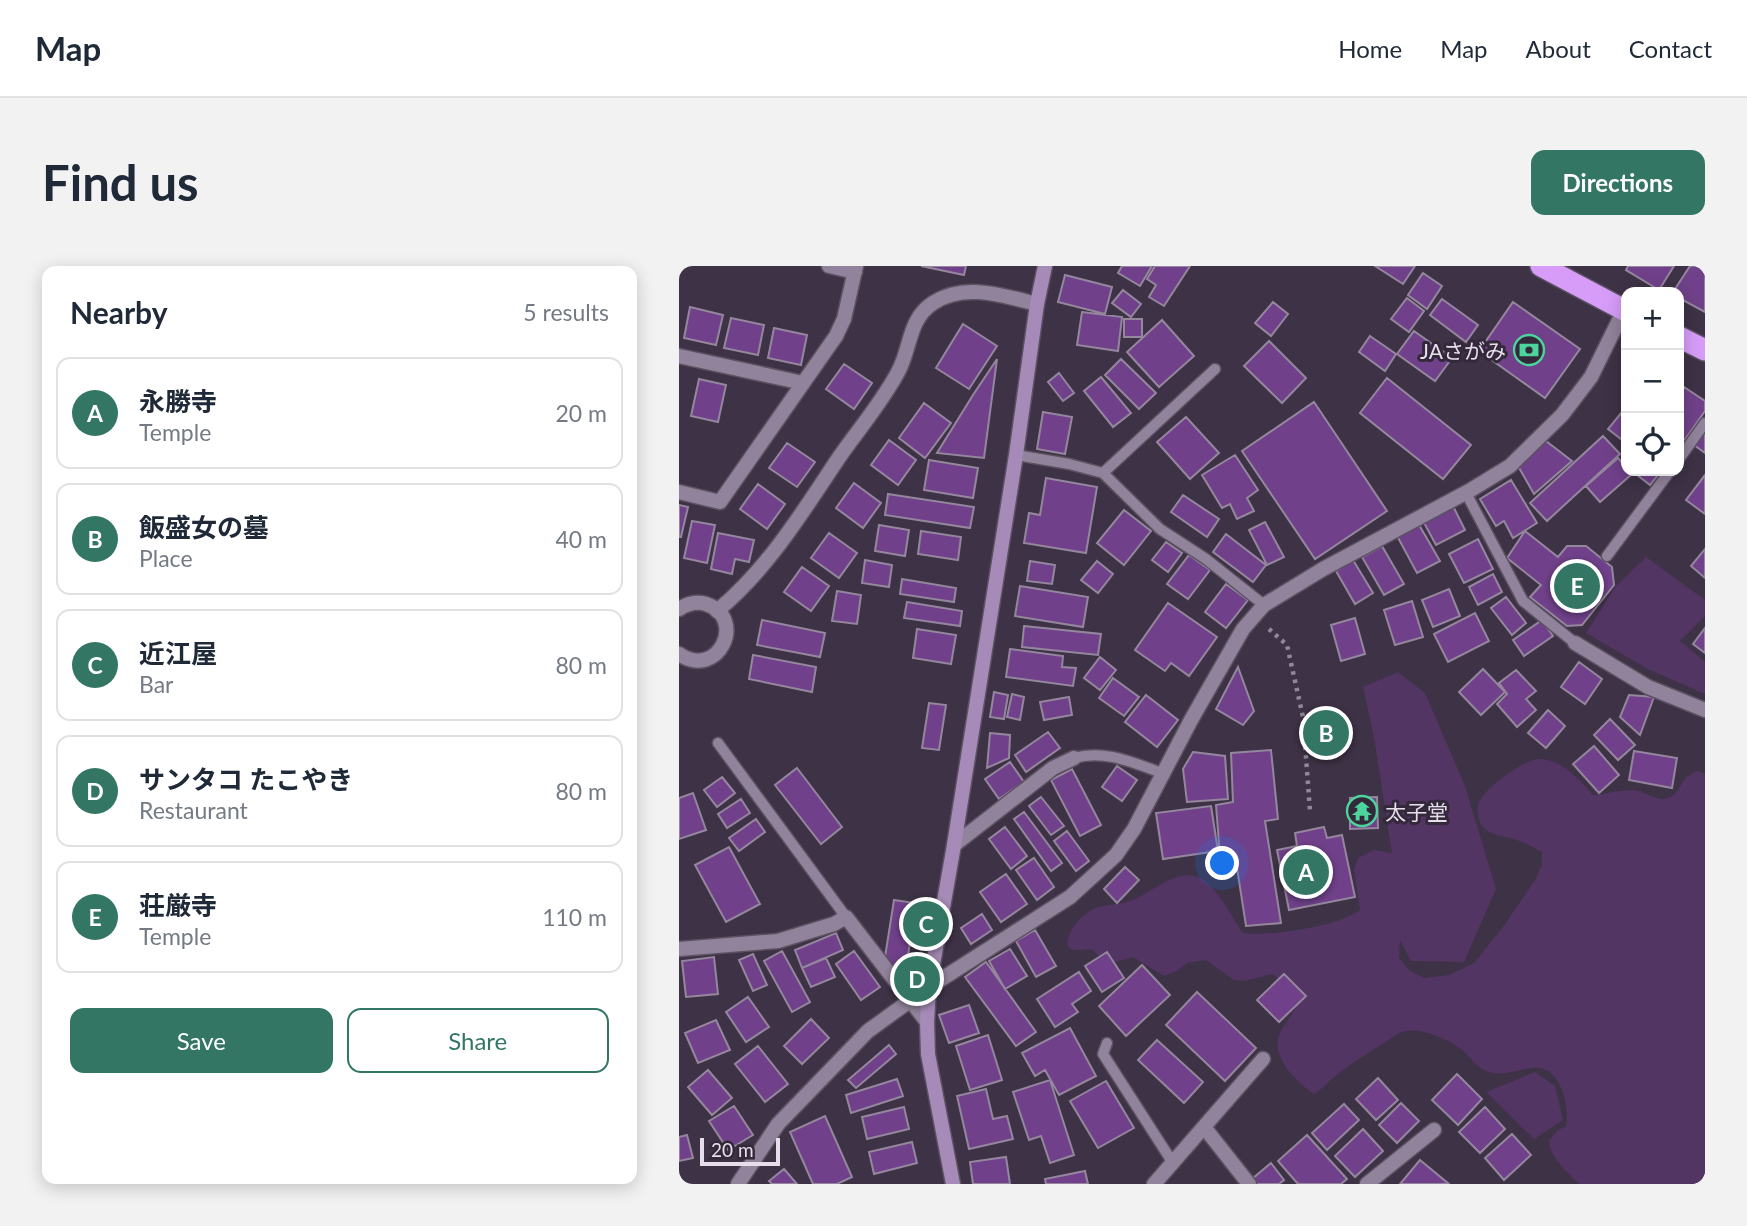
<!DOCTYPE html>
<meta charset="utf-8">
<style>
body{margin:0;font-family:Lato,"Noto Sans JP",sans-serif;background:#f2f2f3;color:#1f2937}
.controls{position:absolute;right:21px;top:21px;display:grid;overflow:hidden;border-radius:14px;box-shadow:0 4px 18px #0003}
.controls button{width:63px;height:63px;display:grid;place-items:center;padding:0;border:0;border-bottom:2px solid #e0e1e3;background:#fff;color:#1f2937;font:35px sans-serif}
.scale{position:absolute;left:21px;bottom:18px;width:80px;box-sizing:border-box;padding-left:7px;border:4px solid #e6dfeb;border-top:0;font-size:19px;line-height:24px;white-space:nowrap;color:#e6dfeb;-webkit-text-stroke:5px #34283b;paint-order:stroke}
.you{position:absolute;left:544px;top:598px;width:24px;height:24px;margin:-18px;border:5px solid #fff;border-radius:50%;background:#1a73e8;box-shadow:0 0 0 10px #1a73e833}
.badge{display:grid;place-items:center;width:46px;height:46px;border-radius:50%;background:#337664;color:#fff;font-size:23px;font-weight:700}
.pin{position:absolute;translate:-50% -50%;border:4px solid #fff;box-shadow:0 2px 7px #0006}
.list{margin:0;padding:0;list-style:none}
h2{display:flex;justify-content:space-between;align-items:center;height:91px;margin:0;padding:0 28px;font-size:30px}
h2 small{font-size:23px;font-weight:400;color:#747a83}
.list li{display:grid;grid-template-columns:46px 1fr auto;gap:21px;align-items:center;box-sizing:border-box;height:112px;margin:0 14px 14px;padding:0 14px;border:2px solid #e0e1e3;border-radius:14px}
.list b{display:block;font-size:26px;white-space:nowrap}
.list p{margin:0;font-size:23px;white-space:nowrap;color:#747a83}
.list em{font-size:23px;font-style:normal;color:#747a83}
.actions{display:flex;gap:14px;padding:21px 28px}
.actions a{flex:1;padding:16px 0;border:2px solid #337664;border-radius:14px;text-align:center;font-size:24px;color:#337664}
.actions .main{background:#337664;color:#fff}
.icon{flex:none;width:38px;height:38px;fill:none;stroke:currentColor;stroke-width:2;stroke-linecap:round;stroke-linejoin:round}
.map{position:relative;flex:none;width:1026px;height:918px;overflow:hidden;border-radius:14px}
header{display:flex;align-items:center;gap:42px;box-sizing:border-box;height:98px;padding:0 35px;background:#fff;border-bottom:2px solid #e0e1e3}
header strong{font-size:33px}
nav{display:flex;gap:38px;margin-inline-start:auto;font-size:24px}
.intro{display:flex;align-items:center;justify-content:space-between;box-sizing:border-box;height:168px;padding:0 42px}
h1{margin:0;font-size:49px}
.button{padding:18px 32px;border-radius:14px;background:#337664;color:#fff;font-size:24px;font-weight:700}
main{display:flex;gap:42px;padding:0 42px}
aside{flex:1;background:#fff;border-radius:14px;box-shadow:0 4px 18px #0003}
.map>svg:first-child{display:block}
.green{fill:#523563}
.building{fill:#70418a;stroke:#94869d;stroke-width:2}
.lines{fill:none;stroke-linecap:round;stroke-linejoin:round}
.lane-casing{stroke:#5b5161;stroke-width:13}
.street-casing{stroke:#5b5161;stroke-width:17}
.secondary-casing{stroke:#5b5161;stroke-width:17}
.highway-casing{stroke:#5b5161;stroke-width:24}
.path{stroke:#918898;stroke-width:4.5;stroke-dasharray:3.5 5;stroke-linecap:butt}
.lane{stroke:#91839b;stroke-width:10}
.street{stroke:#91839b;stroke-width:14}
.secondary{stroke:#a68ab7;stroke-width:14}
.highway{stroke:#d69cf8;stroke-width:21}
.labels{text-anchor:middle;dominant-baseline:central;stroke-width:6;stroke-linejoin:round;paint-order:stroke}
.poi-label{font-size:21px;fill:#e6dfeb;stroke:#34283b;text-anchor:end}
</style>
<header>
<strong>Map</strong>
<nav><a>Home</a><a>Map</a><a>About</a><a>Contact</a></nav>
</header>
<div class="intro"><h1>Find us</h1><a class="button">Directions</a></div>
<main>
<aside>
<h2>Nearby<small>5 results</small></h2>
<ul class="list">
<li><span class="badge">A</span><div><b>永勝寺</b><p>Temple</p></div><em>20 m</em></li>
<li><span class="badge">B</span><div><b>飯盛女の墓</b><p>Place</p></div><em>40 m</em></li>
<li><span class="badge">C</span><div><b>近江屋</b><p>Bar</p></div><em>80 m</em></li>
<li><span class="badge">D</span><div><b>サンタコ たこやき</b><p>Restaurant</p></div><em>80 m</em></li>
<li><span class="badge">E</span><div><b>荘厳寺</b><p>Temple</p></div><em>110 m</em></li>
</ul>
<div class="actions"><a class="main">Save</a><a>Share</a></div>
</aside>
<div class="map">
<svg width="1026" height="918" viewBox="0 0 1026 918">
<rect width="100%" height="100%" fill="#3e3246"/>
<path class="green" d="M967,291L1026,334V350L1001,375L1026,396V428L969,403L907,367L937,320Z
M719,406L746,427L786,520L817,623L785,696L732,695L721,674L720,692L730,704L745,712L770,709L795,697L824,661L856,614L863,599V586C855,582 847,577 838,574C827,570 811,570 803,560C800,556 798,545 799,540C800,525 847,492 861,493C884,494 900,514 914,529C926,528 949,522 959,525C969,527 980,537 991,531C1005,524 999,512 1019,505L1026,508V918H900C888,905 872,893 870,875L878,865L887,860C890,846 885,820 874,809C855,789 829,818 803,803C794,798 788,786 779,781C766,772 739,760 723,766C717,768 710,774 705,777C691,786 677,794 664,804C654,811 646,821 635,828C615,814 588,788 603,763C611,750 615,748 619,733L602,714L593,708L566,715L555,714L527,694L508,697L498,705L485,710L454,691L434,697H426C409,677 415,685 393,684L388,679C390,664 398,653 411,645C423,637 439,640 452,635C471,627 495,605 516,610C536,615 552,651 564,667C589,671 661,660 681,644L675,603L679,592L695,584L713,587L695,471L684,421Z
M856,806L876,820L884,854L855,873L807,826Z"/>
<path class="building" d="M242,0H287L285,9Z
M443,0H473L461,20L439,7Z
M476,0H511L485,40L470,31L477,19L468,13Z
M696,0H736L724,18Z
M949,0H995L980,24L947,4Z
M1011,0H1026V46L1000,32V26H994Z
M744,7L763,20L748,43L729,29Z
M386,9L433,21L426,48L379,36Z
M444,24L462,38L452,51L433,37Z
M728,32L745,45L730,66L712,53Z
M763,33L799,59L787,76L751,49Z
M594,36L609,48L592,70L576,57Z
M834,36L901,83L866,132L800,85Z
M11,41L44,49L37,79L5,72Z
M403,46L443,51L439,85L398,79Z
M52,52L85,59L79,89L45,82Z
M445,53H463V71H445Z
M483,54L515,90L480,121L448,86Z
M284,58L318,80L290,123L257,102Z
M95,62L128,69L122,99L89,92Z
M735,65L773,92L756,115L718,88Z
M691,70L717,88L706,105L680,86Z
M590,75L627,112L603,137L565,100Z
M318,93L305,192L258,187L294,129Z
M442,93L477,127L460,143L426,109Z
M165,98L193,117L175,143L147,123Z
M380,107L395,127L384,135L369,116Z
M422,111L452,147L434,161L405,125Z
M708,112L792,179L764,213L681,147Z
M20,113L47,119L39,156L12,150Z
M1005,121L1026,135V145L1000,182V128Z
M635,136L708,245L636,293L563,185Z
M245,137L272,157L246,192L220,172Z
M947,141V177L929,163Z
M364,146L393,151L386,188L358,183Z
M507,151L540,187L511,213L478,176Z
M1026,165V187L1015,179Z
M924,170L941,188L868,255L851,237Z
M210,174L237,194L219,219L192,199Z
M867,175L893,195L855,228L839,200Z
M108,177L136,196L118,221L90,202Z
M556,189L579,224L568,232L575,245L558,253L551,238L543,242L523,209Z
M939,192L947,201V205L953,208L921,236L907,220Z
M250,194L299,202L294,232L245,224Z
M953,205H982L971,219Z
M1026,209V248L1007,234Z
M367,212L418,221L407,287L345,277L350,247L361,249Z
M832,214L858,257L834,272L825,255L817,260L801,233Z
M175,217L202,237L184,262L157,242Z
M79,218L106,238L88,263L61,243Z
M209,228L295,241L291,262L206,249Z
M504,229L540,253L528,271L492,246Z
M0,239L9,241L2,271H0Z
M774,240L786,264L757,279L744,255Z
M445,244L472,265L445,299L418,277Z
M13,255L36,259L28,297L5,292Z
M586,256L605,291L588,299L570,264Z
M739,257L761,295L738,307L717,268Z
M200,259L230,264L226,290L196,285Z
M242,265L282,271L279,294L239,288Z
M846,265L879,291L888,280H907L933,301L935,319L903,359L888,360L851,331L862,319L828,292Z
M39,267L75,274L70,296L56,293L53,308L32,303Z
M150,267L178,287L160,312L132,292Z
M547,268L587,299L574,316L534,286Z
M799,273L814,303L785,317L770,288Z
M487,276L503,287L489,306L473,294Z
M703,280L725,318L705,329L683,291Z
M1026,283V312L1012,300Z
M510,289L531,304L509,333L488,318Z
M186,294L213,299L210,321L183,317Z
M674,294L694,327L676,338L657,305Z
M351,295L376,299L373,318L348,315Z
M418,295L434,308L419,327L402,314Z
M123,301L150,320L132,345L105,326Z
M814,308L823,326L799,339L790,321Z
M223,313L277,322L275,336L221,328Z
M547,318L569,334L547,362L526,346Z
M341,320L409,331L404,361L336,350Z
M770,323L781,350L754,361L743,334Z
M158,325L182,329L178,358L153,355Z
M827,331L847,357L833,369L812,342Z
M733,335L744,371L716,379L705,344Z
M228,336L283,345L281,360L225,352Z
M489,337L538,371L510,410L492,397L486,405L456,384Z
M796,347L810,375L769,396L755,368Z
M676,352L686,388L662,395L652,359Z
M83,354L146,367L141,391L78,379Z
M863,354L874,370L845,390L834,374Z
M345,360L422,368L419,389L343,381Z
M1026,362V387L1014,378Z
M238,363L277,369L272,398L234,392Z
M331,383L384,390L383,401L397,402L394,420L327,411Z
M74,389L137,401L133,426L70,413Z
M421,391L437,404L421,424L405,412Z
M900,396L923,413L906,438L882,421Z
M559,401L575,445L564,459L537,443Z
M804,403L826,426L802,449L780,426Z
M837,404L857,425L847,433L857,444L838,461L818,438L828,428L820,417Z
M434,412L460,431L445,450L420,432Z
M315,426L329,429L325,453L311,451Z
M333,428L345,431L341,454L328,451Z
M467,429L499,454L478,481L446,456Z
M950,429L975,431L961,469L941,451Z
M390,431L393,449L365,454L361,436Z
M250,437L267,439L260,484L243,482Z
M869,444L886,460L867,482L849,467Z
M931,453L956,479L939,494L915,469Z
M369,466L381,482L347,506L336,489Z
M311,467L331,469L330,492L308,502Z
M915,480L940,509L920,527L894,498Z
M592,484L599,553L586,555L602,657L567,660L556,589L541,590L537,539L554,536L552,487Z
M955,485L998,492L993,522L950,514Z
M514,486L546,490L549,533L508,536L504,503Z
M331,496L345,516L320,533L306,513Z
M438,500L458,514L443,535L423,521Z
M118,502L163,561L142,578L96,519Z
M393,503L422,559L401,570L372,514Z
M43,511L56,527L38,541L25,524Z
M14,527L27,564L0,573V532Z
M362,531L385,560L372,569L350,540Z
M698,531L699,562L671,563V532Z
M62,533L71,547L48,562L39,548Z
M532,540L539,585L484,593L477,547Z
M345,546L383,597L372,605L335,553Z
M77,553L86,566L60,585L50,572Z
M326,561L348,590L332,603L310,573Z
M645,561L648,572L663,569L676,631L610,644L598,584L618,580L616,567Z
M388,565L410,595L397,605L375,575Z
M50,581L81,638L47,656L16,599Z
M355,592L375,621L358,634L337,604Z
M446,601L460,614L438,637L425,623Z
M327,608L348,638L322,656L301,626Z
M215,634L236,637L226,714L206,691Z
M303,648L313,664L292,678L282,662Z
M356,664L377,700L357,711L337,675Z
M157,667L164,684L123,702L116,684Z
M331,683L348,710L326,723L310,695Z
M103,685L131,736L113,746L85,695Z
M175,685L201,721L182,734L157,698Z
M428,686L445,712L423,726L406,700Z
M74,688L88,719L74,725L60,694Z
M35,691L39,728L7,731L3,695Z
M147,692L156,711L132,721L123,702Z
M307,696L357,766L337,780L286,711Z
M463,699L491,729L447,770L420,740Z
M400,706L412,725L393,738L399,746L376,761L358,733Z
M605,708L627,730L600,756L578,734Z
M518,726L577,782L546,815L487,759Z
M69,731L90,761L67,776L47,746Z
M290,739L300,767L270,777L260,749Z
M132,753L150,772L123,798L105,780Z
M37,754L51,784L19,797L6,767Z
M391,762L417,810L380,829L366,804L356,810L343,787Z
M309,769L323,814L291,824L277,780Z
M478,774L524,816L505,837L459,794Z
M210,779L217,788L177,822L169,814Z
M79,780L109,818L86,836L56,798Z
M29,804L53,832L33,849L9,821Z
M778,808L803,833L779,859L753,834Z
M699,812L719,834L697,854L677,833Z
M218,813L224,830L172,847L167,829Z
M371,814L395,889L371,897L362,870L350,874L334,826Z
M427,815L455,862L419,882L391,835Z
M307,823L314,853L328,850L334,873L290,883L278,830Z
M722,837L740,855L718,877L700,859Z
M665,838L680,854L648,884L633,867Z
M55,840L74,869L49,884L30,855Z
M225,841L230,863L188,873L183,851Z
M806,841L826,863L801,887L780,866Z
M146,850L173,911L158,918H134L111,866Z
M684,863L704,885L676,911L656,890Z
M833,868L852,889L825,914L806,892Z
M8,869L14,892L0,895V871Z
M628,869L668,913L662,918H619L599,895Z
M233,876L238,897L195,908L190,886Z
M327,891L331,918H294L291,896Z
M741,894L770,918H721Z
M592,897L605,914L600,918H577L573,913Z
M105,903L118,918H93L90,915Z
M406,905L409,918H367L366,913Z"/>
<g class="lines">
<g class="lane-casing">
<path id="lane" d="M337,189L390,198L424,207L481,263L527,293L585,339
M1000,193L1026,157
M424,207L536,103
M787,227L844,335L896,377
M928,290L991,205
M39,477L167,651
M395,492C425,483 455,497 483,507
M428,777L424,788L494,897"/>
</g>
<g class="street-casing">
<path id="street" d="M150,0L176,6
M0,90L124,117
M0,226L41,236L157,70L165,53L177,0
M0,343C8,338 17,335 27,338C69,352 39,415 0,388
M38,345C90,302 124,245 161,190C180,163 203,136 219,106C232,83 229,53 254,37C286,16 325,30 358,38
M896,377L969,421L1026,444
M275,579L374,502L395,492
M0,683L99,675L155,658L167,651L248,756
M525,861L570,918
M59,918L99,858L189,765L250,721L391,631L437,589L455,563L512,454L564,363L585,339L644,303L790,225L831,200L883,149L912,111L945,44
M475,918L584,793
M688,918L755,864"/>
</g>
<g class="secondary-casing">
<path id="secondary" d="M274,918L249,788L248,756L250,721L275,579L337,189L358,38L366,0"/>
</g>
<g class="highway-casing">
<path id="highway" d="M862,0L947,45
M1000,71L1026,84"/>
</g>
<path class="path" d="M590,363L608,379L624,451L631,545"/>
<use href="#lane" class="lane"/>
<use href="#street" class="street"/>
<use href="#secondary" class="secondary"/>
<use href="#highway" class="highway"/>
</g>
<defs>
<g id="bank-ring" transform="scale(1.575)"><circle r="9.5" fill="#34283b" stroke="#4bd49b" stroke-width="1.5"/><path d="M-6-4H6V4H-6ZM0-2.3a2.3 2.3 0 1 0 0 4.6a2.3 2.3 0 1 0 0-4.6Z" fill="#4bd49b"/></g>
<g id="temple-ring" transform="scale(1.575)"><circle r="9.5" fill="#34283b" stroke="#4bd49b" stroke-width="1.5"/><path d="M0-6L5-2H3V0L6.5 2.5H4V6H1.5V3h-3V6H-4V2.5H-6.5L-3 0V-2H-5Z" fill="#4bd49b"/></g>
</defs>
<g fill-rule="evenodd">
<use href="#bank-ring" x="850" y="84"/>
<use href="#temple-ring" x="683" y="545"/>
</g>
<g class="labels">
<g class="poi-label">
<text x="827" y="84">JAさがみ</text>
<text x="706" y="545" text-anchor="start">太子堂</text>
</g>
</g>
</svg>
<div class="controls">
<button>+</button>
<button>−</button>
<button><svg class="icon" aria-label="locate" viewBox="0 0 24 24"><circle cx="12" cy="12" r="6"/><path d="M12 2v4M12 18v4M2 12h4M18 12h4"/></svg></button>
</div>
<div class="scale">20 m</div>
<div class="you"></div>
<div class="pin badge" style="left:627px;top:606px">A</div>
<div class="pin badge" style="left:647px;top:467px">B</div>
<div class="pin badge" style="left:247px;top:658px">C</div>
<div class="pin badge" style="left:238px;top:713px">D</div>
<div class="pin badge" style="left:898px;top:320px">E</div>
</div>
</main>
